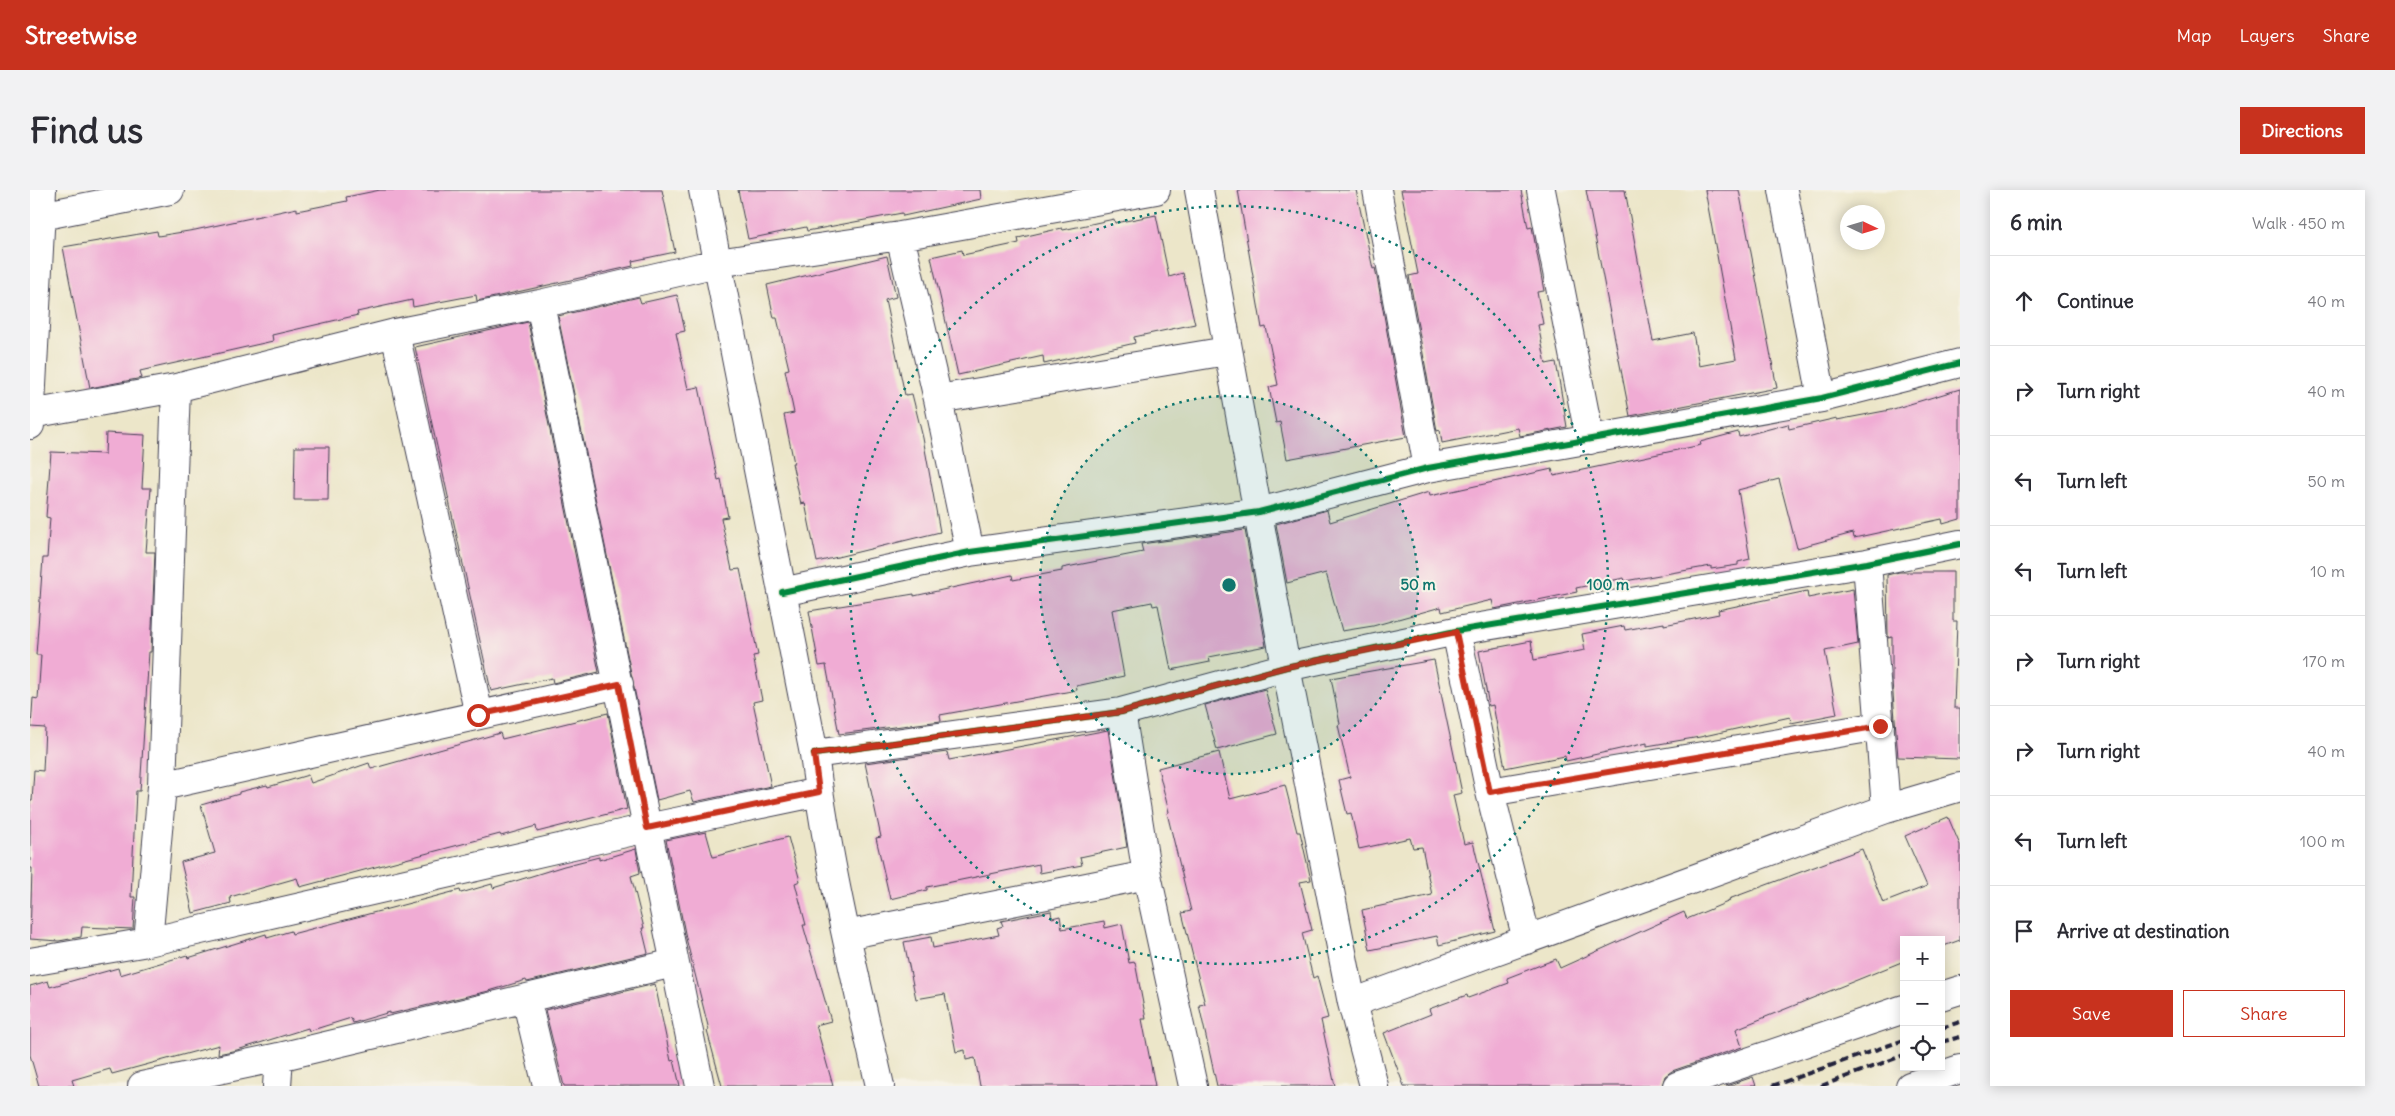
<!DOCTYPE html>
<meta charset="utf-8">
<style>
body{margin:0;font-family:Delius,sans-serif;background:#f2f2f3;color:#2b2b33}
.controls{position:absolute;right:15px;bottom:15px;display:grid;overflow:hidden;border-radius:0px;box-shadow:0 2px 12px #0003}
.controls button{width:45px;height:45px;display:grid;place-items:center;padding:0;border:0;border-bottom:1px solid #e1e1e2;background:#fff;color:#2b2b33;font:25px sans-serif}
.compass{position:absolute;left:1810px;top:15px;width:45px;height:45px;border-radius:50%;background:#fff;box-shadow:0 2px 12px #0003;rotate:94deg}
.stop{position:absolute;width:15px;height:15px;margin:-11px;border:4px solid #c8321e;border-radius:50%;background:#fff}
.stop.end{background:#c8321e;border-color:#fff;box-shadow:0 1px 5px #0008}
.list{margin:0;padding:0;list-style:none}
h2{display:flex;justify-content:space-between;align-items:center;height:65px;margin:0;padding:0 20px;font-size:21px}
h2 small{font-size:16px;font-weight:400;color:#7c7c81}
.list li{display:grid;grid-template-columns:32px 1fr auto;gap:15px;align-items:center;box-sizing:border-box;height:90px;padding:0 20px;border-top:1px solid #e1e1e2}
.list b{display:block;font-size:19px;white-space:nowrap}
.list em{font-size:16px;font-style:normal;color:#7c7c81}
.actions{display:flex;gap:10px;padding:15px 20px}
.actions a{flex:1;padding:11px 0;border:1px solid #c8321e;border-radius:0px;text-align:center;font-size:18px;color:#c8321e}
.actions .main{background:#c8321e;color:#fff}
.icon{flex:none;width:28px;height:28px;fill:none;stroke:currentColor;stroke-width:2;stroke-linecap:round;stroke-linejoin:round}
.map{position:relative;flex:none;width:1930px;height:896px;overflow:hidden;border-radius:0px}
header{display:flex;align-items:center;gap:30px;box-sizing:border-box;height:70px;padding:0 25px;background:#c8321e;color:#fff}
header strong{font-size:24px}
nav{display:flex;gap:28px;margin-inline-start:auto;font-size:18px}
.intro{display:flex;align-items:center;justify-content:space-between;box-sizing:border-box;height:120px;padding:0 30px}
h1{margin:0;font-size:35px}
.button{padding:12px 22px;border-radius:0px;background:#c8321e;color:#fff;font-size:18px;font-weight:700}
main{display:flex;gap:30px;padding:0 30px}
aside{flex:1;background:#fff;border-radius:0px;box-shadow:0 2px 12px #0003}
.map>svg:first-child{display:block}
.building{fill:#f0acd4}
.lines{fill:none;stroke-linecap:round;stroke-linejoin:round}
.street-casing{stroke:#403f50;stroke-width:30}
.secondary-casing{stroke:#403f50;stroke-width:30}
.street{stroke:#fff;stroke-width:28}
.secondary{stroke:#fff;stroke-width:28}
.rail{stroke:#22223b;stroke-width:4;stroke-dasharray:8 4;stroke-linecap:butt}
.cycleway-casing{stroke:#f7f3e8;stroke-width:9}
.cycleway{stroke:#00873e;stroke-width:6}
.route{stroke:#c8321e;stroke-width:6}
.ring{fill:none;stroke:#0f766e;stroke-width:2.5;stroke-dasharray:2.5 5}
.centre{fill:#0f766e;stroke:#f7f3e8;stroke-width:2.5}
.ring-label{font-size:15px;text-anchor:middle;font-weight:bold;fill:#0f766e;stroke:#f7f3e8;stroke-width:4;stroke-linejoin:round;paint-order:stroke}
</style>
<header>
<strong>Streetwise</strong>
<nav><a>Map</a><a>Layers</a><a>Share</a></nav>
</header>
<div class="intro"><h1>Find us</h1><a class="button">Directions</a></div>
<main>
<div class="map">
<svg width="1930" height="896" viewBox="0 0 1930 896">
<rect width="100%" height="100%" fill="#f7f3e8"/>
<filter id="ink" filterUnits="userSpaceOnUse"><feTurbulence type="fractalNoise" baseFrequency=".02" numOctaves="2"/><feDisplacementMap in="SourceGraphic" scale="10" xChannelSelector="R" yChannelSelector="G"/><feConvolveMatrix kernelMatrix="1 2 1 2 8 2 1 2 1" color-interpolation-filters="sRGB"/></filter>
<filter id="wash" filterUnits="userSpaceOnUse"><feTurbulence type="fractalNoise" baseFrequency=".0096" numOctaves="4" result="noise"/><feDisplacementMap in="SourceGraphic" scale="20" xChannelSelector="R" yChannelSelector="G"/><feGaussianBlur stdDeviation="1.12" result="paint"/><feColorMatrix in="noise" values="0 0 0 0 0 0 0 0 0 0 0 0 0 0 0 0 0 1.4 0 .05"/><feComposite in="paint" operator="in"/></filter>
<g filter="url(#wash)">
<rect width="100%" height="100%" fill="#ece6c9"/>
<g id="blocks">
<path class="building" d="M350,0H632L645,62L602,71L603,76L447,111L446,105L383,117L382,110L327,122L328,125L242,145L243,151L110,181L112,188L60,198L33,57L127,41L128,46L165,40L267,18V21L317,11L316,7Z
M708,0H950L951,9L873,26L872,23L777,41L776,37L718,49Z
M1208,0H1326L1343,79L1345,78L1348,92L1376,247L1257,269L1250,232L1246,233L1239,197L1248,195L1236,137L1232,138Z
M1371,0H1491L1498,38L1502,37L1514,101L1507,102L1513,134L1508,135L1516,174L1526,172L1537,237L1490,246L1488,238L1412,253L1410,240L1407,241L1379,86L1388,84Z
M1556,0H1595L1623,151L1663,143L1669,176L1706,169L1675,0H1709L1747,198L1600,226Z
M1126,25L1139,87L1153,83L1165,134L1104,147L1105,153L1014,174L1013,166L928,185L901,67L932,60L933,65L989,53L988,48L1032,38L1033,40L1084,29L1085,33Z
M857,66L866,107L855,110L875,205L882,204L893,248L910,342L787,372L775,313L771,314L762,273H764L754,225L764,223L755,180L759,179L747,128H744L737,95Z
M647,105L655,141L646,143L658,199L669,197L688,290L691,289L698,327L691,328L702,380L710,379L728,465L723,466L732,510L723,512L741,596L664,612L660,601L627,610L528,126L609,107L611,113Z
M498,132L569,482L523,493L522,488L461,501L385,157Z
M1930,199V329L1913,334L1912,329L1824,348L1823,343L1767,358L1749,289L1708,300L1720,369L1708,372V375L1681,379V376L1595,391L1594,388L1546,398L1547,402L1464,419L1462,410L1412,422L1411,417L1343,436L1312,441L1296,383L1257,393L1246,334L1297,320L1300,332L1399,302L1400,306L1522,279L1524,286L1671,255L1670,252L1708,242L1709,247L1758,234L1759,239L1807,228V230L1860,220Z
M76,243L115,245L112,298H121L116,362H125L121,462H119L110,601H106L101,707H105L103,739L52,737L51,747L29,751L0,749L2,678H0V611H2L4,580L13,581L15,538L1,537L3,508L8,509L11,465H6L13,368H17L20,328L16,327L21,262L75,264Z
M265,257H299L298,310H264Z
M1215,340L1236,456L1179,467L1180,472L1141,480L1128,415L1123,416L1122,412L1082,420L1094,486L1046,496L1047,500L910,525L911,531L809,544L796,475L789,476L779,421L884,404V406L982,385L983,390L1032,381V378L1113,362L1111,354Z
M1869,382H1923V431H1927L1924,518H1930V569L1868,567L1862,491V447L1858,448V445L1857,385Z
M1823,399L1828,454L1795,461L1807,524L1761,533L1760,527L1670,547L1617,556V553L1536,571L1535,566L1475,578L1463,515L1459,516L1449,461L1501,451L1504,470L1555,460L1552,444L1594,436L1595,440L1634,433V435L1689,424L1688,420L1777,401L1778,408Z
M1404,470L1432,603L1423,605L1434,654L1443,652L1465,741L1409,755L1407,746L1340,760L1332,720L1402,705L1392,657L1383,658L1380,648L1329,659L1321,623L1317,624L1309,590L1320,587L1308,535L1310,534L1301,488Z
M1235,499L1247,544L1187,560L1175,515Z
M578,523L597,619L507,642L506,636L471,646L470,644L270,697L267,688L200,707L201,713L163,723L151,672L185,663L171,615L209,604V602L237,595L238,597L278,585L281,593L339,573L341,579L470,543L472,549Z
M1078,540L1097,657L1050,667L1052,675L1010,683L1009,674L897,697V700L860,709L846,648L851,647L835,573L917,562L919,570Z
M1189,562L1200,609L1255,595L1267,642H1270L1281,690L1270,692L1282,740L1272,743L1283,788L1287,786L1298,828L1291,830L1305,896H1187L1169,815L1175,814L1152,723L1161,721L1137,623L1139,622L1128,578Z
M1918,627L1930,655V750L1911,757V750H1874V771L1706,839L1712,857L1642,881L1635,886L1632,896H1374L1354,843L1401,824L1399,819L1437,805L1438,808L1479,793L1477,788L1526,769L1530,778L1654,722L1657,729L1700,711L1699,709L1832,659L1853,713L1897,696L1875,646Z
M676,642L683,667L758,647L770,691L765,693L776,735H773L801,831L786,835L803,896H692L677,841L679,840L656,748L636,650Z
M606,659L610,683L601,686L614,738H612L618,763L497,792L496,790L459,801L360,824V822L323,833L321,828L279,841L278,838L207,860L188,864L189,855L82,884L80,879L42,890L44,896H9L0,865V796L18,791L20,797L88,778L90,785L157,765L158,768L236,744L237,748L261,741L262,744L430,700L431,703L462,694L463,698L534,676L569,667V670Z
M1021,721L1022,728L1030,726L1032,739L1074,731L1075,738L1092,734L1099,773L1105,772L1116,829H1112L1125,896H950L945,868L936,870L935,860L926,862L915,804L886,809L874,752L901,747L903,758L969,745L967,738L973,736L971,731Z
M625,794L641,871L644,870L650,896H534L515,820Z
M1723,887L1726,896H1696Z"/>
</g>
</g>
<g filter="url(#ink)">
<use href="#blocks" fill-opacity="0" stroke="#403f50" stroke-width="1"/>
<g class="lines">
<g class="street-casing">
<path id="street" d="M673,0L784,564C798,676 825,786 850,896
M1169,0L1256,477L1322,813L1344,896
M1347,0L1398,278
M1511,0L1560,250
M1753,0L1792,208
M11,26L140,0
M870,46L908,209L940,362
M510,114L670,896
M365,143L449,525
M908,209L1197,161
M1,224L146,198L365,143L510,114L687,73L870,46L1126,0
M0,235L12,0
M1837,373L1856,619
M752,402L940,362L1229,322L1398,278L1792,208L1930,173
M1426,441L1460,602L1497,750
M1091,522L1117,685L1163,896
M784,564L1091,522L1256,477L1426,441L1837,373L1930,354
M132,596L589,494
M1460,602L1850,536
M816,745L1117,685
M118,752L132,596L146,198
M0,772L118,752L617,638L789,602
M496,808L517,896
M1322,813L1856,619L1930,597
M112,896L249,867L644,773
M247,896L249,867"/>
</g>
<g class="secondary-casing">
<path id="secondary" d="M1911,806L1930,800
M1647,896L1874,819
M1880,896L1930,879"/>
</g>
<use href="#street" class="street"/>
<use href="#secondary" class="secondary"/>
<path class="rail" d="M1911,838L1930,832
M1911,852L1930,847
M1742,896L1874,850
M1791,896L1874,865"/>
<g class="cycleway-casing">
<path id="cycleway" d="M752,402L940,362L1229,322L1398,278L1792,208L1930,173
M784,564L1091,522L1256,477L1426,441L1837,373L1930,354"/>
</g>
<use href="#cycleway" class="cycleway"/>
</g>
</g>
<g class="lines" filter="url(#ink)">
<path class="route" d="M448,525L589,494L617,638L789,602L784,564L1091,522L1256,477L1426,442L1460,602L1850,536"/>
</g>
<circle cx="1199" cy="395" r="189" fill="#0f766e" fill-opacity=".12"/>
<g class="ring">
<circle cx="1199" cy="395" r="189"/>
<circle cx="1199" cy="395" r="379"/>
</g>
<circle cx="1199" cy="395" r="8" class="centre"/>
<g class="ring-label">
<text x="1388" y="400">50 m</text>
<text x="1578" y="400">100 m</text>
</g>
</svg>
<div class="controls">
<button>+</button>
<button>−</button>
<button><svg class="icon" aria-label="locate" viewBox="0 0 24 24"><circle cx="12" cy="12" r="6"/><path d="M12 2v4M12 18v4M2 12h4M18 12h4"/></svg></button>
</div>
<svg class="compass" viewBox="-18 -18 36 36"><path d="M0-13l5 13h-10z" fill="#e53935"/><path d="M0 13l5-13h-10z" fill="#7c7c81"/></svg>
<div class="stop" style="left:448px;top:525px"></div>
<div class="stop end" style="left:1850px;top:536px"></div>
</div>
<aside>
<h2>6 min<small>Walk · 450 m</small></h2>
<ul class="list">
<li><svg class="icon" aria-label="ahead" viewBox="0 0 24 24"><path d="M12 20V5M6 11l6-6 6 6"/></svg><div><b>Continue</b></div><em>40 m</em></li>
<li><svg class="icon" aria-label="right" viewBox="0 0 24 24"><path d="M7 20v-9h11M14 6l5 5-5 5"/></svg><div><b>Turn right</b></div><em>40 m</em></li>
<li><svg class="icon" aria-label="left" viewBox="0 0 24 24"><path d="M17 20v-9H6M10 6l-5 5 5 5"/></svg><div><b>Turn left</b></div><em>50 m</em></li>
<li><svg class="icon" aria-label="left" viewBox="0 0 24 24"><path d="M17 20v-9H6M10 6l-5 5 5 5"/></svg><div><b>Turn left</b></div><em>10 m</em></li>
<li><svg class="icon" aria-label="right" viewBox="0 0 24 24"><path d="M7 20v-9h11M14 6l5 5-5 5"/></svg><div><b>Turn right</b></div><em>170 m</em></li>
<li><svg class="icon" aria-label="right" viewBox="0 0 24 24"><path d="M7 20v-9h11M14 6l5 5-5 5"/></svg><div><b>Turn right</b></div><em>40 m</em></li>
<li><svg class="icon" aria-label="left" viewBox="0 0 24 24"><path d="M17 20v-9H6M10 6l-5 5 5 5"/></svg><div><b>Turn left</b></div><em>100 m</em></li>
<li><svg class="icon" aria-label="arrive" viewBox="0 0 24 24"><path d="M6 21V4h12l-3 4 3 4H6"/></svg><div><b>Arrive at destination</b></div></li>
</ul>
<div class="actions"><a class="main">Save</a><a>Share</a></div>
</aside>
</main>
